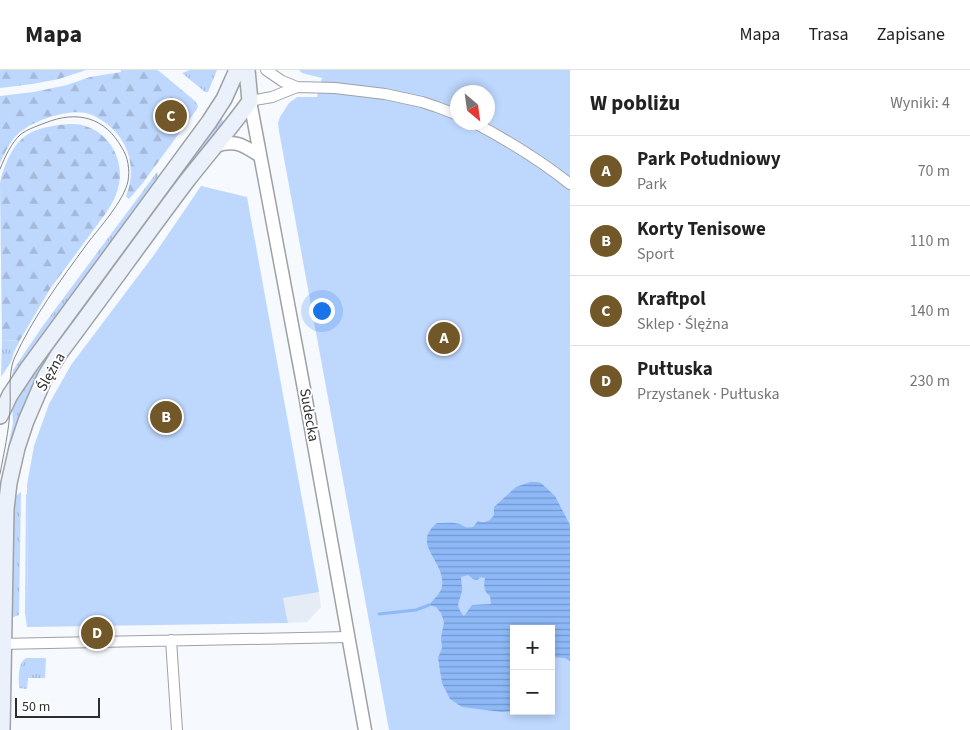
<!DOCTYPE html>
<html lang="pl">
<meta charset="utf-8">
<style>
body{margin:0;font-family:"Source Sans 3",sans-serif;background:#f2f2f2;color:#222}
.controls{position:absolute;right:15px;bottom:15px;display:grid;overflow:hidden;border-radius:0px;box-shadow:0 2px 8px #0003}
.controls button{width:45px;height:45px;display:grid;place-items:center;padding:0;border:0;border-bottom:1px solid #e0e0e0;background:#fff;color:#222;font:25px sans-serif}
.compass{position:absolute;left:450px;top:15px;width:45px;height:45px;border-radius:50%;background:#fff;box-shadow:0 2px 8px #0003;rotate:151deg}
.scale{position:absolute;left:15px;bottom:12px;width:85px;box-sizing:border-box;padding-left:5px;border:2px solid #2d2e2f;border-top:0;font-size:14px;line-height:18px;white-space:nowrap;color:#2d2e2f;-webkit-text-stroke:4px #fff;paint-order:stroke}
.you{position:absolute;left:321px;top:240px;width:18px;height:18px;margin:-12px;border:4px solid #fff;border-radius:50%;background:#1a73e8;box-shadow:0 0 0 8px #1a73e833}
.badge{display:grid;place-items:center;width:32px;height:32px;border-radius:50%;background:#725729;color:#fff;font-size:16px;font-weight:700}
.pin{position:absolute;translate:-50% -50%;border:2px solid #fff;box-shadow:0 1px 5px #0006}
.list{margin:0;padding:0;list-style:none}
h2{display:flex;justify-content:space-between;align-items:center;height:65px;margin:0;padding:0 20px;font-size:21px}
h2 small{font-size:16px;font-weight:400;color:#767676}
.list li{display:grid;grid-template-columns:32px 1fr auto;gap:15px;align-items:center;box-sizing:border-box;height:70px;padding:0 20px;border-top:1px solid #e0e0e0}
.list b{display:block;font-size:19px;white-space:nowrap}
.list p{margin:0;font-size:16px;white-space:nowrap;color:#767676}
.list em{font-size:16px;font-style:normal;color:#767676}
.map{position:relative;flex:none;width:570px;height:660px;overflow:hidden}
header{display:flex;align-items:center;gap:30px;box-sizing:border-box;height:70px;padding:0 25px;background:#fff;border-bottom:1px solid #e0e0e0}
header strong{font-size:24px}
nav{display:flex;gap:28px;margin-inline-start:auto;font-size:18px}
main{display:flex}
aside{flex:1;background:#fff}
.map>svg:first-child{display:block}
.built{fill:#e5ecf6}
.grass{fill:url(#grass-tufts)}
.forest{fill:url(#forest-firs)}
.park{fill:#bed7fd;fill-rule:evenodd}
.water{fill:url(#water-rules);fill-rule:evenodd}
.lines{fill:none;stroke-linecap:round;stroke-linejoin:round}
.stream{stroke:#8eb9f8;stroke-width:3}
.minor-casing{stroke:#9fa1a5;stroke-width:12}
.tertiary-casing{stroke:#9fa1a5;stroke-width:15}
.secondary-casing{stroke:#9fa1a5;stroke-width:18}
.minor{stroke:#fff;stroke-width:10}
.tertiary{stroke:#fff;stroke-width:12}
.secondary{stroke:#eaf1fb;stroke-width:15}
.tram{stroke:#88898c;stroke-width:1}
.labels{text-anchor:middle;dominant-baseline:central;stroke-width:4;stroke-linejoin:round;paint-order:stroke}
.street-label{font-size:15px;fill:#2d2e2f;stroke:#fff}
</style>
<header>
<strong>Mapa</strong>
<nav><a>Mapa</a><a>Trasa</a><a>Zapisane</a></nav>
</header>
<main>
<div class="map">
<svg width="570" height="660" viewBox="0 0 570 660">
<defs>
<pattern id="grass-tufts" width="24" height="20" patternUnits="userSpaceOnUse" patternTransform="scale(1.25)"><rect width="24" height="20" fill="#bed7fd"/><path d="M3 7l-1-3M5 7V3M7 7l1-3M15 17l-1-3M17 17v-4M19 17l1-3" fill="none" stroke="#a4b9d9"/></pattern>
<pattern id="forest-firs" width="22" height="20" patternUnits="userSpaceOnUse" patternTransform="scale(1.25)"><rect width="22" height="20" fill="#bed7fd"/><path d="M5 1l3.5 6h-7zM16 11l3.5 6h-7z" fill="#a4b9d9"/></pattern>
<pattern id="water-rules" width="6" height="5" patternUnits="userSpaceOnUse" patternTransform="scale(1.25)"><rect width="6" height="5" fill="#8eb9f8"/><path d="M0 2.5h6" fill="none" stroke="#7497c9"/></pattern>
</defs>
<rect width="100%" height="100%" fill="#f6f9fd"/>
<path class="built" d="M319,522L321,537L307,552L288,553L283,528Z"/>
<path class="grass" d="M190,0H217L208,22H205L182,3Z
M220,47L224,52L59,274C42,300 26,327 16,357C7,382 5,410 0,437V417L13,353L12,337L29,308Z
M157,102L159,108L27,286L12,308L13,300L42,257Z
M20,270L14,282L11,292L1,307L2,271Z
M21,422L19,545L11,548L14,429L18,424Z
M26,424H27V431L28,557H27L25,543Z
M26,588H46L45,608H28L27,619L19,618C19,609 17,594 26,588Z"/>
<path class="forest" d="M0,0H86L59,9L32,14L0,18Z
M121,0H156L159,1L195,31L198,36L197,39L142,114L129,129L126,126C137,99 129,71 107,54C100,49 94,45 86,43C67,39 33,50 18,64C10,71 5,83 0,93V26L34,22L67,15L90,7L121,2Z
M69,54C74,54 80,54 85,56C109,63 124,89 119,114C117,125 112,134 106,143L50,219L20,270L2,271L0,113C4,95 13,72 30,63C41,57 57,55 69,54Z"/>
<path class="park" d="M299,0H570V660H389L279,61L278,53L280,47L289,33L297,27H317L322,8L302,3ZM458,22H488V52H458ZM514,559H551V641H514Z
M201,116L247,127L319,522L283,528L288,553L28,557L27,415L34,376L49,334L71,295L154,185Z"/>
<path class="water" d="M530,412H537L541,413L555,426L570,455V591L565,588L551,587V559H514V641L502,642L462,637L450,629L442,613L438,588L442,578L441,568L444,552L441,543L436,537L429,535C433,530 442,522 442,516C446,491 410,475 437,453C444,453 454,452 460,454C466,457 464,458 473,457L478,451C485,454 490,451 494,445V437L516,417ZM468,505L473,509L477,510L481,507L485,508C484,515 483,521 490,526L491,534L472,535L464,546C453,533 461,533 462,519C462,515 461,511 461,507Z"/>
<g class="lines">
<path class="stream" d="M379,544L416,540L429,535"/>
<g class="minor-casing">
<path id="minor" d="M266,0L282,11L297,17L335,18L385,24L422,32L437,37L458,45
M250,31L272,27L297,17
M473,52C507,70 540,90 570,114
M171,570L177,660
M0,574L349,567"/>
</g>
<g class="tertiary-casing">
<path id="tertiary" d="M250,31L304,319L365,660
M215,76C236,70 242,74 260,86"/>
</g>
<g class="secondary-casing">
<path id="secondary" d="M0,346L10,325L28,298L209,52L224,29L237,0
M2,660L6,439L9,413L17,378L26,351L45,307L59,284C102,227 143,169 186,112C207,85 230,59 250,31L247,0"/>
</g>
<use href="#minor" class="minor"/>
<use href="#tertiary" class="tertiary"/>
<use href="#secondary" class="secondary"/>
<path class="tram" d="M0,99C5,87 11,73 21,64C28,59 37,56 45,53C77,40 105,47 122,78C128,87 130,100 128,111C124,131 99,158 87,174C60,211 33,247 14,289C8,305 11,322 10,339C9,361 4,382 0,404"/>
</g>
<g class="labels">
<g class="street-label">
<text transform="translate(51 302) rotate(-60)">Ślężna</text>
<text transform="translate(309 345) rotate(80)">Sudecka</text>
</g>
</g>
</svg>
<div class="controls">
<button>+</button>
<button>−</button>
</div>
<svg class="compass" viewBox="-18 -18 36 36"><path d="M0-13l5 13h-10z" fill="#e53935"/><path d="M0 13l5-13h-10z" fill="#767676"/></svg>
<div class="scale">50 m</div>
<div class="you"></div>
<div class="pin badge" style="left:444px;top:268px">A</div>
<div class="pin badge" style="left:166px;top:347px">B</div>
<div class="pin badge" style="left:171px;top:46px">C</div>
<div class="pin badge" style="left:97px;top:563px">D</div>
</div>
<aside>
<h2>W pobliżu<small>Wyniki: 4</small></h2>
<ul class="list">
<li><span class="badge">A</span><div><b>Park Południowy</b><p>Park</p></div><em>70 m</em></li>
<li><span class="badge">B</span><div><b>Korty Tenisowe</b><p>Sport</p></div><em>110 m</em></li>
<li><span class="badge">C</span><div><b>Kraftpol</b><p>Sklep · Ślężna</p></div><em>140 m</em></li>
<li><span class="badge">D</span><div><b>Pułtuska</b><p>Przystanek · Pułtuska</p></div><em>230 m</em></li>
</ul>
</aside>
</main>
